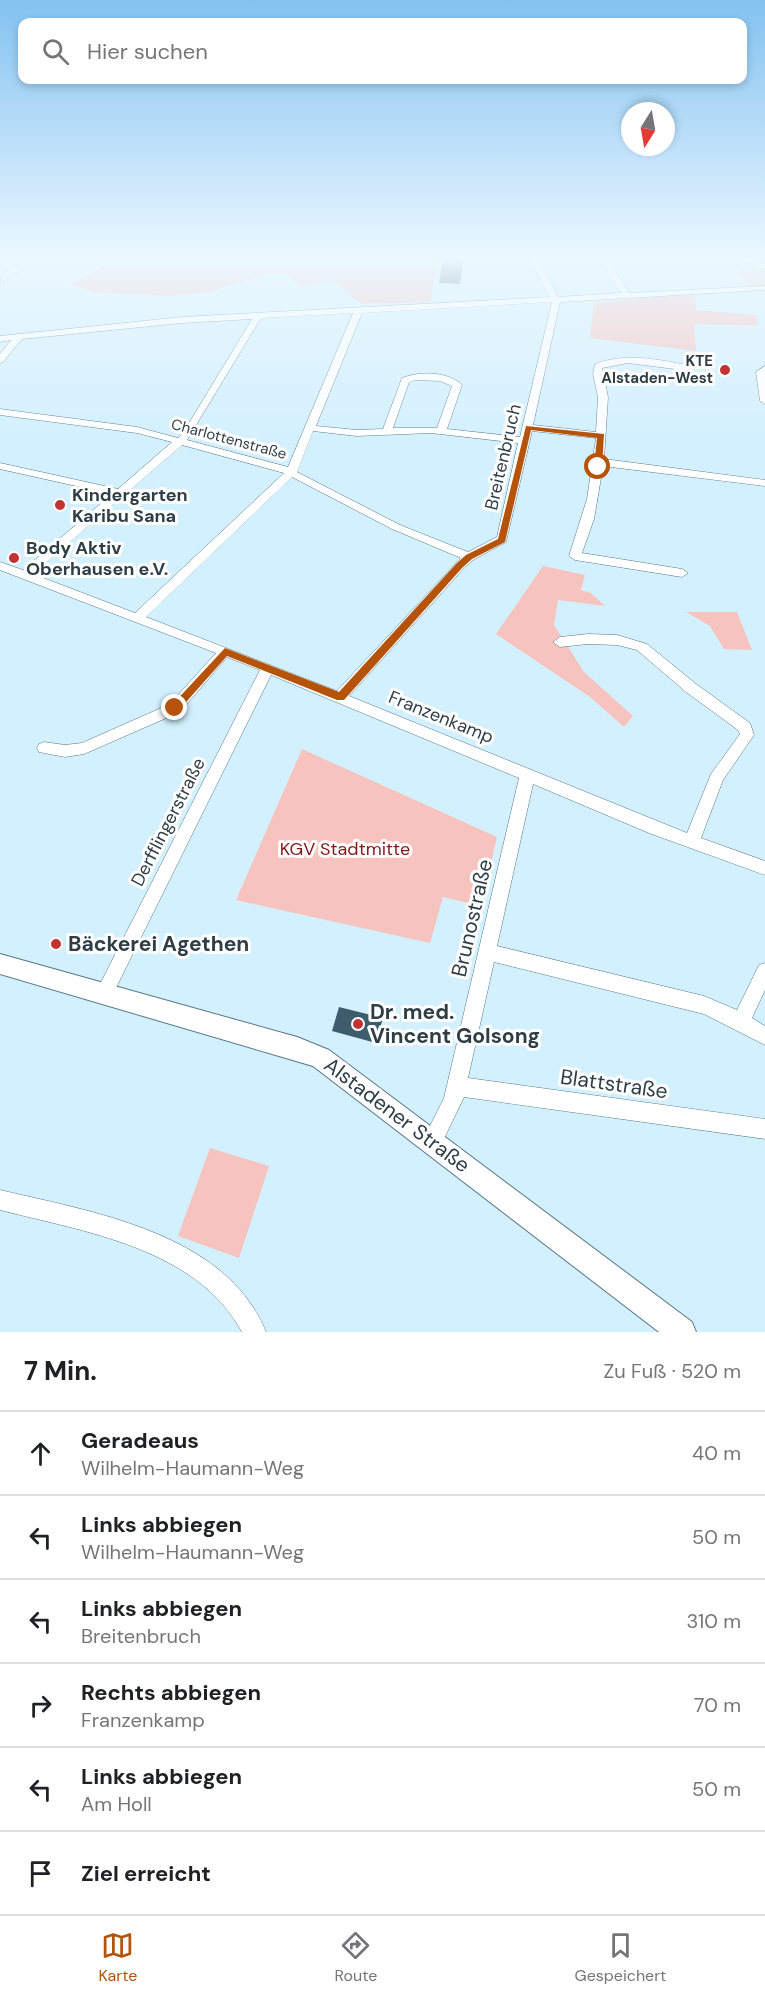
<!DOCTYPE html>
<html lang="de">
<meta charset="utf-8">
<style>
body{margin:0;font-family:"DM Sans",sans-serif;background:#f6f6f6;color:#202124}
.compass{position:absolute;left:621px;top:102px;width:54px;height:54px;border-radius:50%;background:#fff;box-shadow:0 3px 9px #0003;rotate:191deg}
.stop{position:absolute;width:18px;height:18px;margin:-14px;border:4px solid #b45309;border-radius:50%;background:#fff}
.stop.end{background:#b45309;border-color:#fff;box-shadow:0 2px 6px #0008}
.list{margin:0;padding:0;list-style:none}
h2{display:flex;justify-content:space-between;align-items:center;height:78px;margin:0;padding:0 24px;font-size:26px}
h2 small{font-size:20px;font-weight:400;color:#757577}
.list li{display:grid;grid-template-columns:39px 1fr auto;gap:18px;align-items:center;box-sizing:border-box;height:84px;padding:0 24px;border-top:2px solid #e0e0e0}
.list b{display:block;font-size:22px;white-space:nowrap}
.list p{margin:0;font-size:20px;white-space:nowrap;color:#757577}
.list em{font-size:20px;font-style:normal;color:#757577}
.icon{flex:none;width:33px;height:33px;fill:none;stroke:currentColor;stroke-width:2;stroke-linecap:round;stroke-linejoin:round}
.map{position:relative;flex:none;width:765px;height:1332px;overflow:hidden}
.search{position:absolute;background:#fff;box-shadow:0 3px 9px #0003;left:18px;right:18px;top:18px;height:66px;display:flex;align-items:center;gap:15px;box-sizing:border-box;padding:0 21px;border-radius:12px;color:#757577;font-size:22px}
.sheet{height:582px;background:#fff}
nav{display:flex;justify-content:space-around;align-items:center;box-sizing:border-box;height:84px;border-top:2px solid #e0e0e0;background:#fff;font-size:16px;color:#757577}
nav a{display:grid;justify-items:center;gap:3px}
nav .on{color:#b45309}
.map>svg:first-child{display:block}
.green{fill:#f7c3be}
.building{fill:#3d5d6d}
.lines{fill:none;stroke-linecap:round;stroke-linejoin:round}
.minor-casing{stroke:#557787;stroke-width:1}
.tertiary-casing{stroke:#557787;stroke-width:2}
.minor{fill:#fff;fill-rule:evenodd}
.tertiary{fill:#fff;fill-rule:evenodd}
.route{fill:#b45309}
.poi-dot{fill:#c13233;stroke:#fff;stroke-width:2}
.labels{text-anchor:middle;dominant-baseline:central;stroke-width:6;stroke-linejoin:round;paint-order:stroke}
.far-poi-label{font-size:15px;font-weight:bold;fill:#2f3e45;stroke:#fff;text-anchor:end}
.far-street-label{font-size:15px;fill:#2f3e45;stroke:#fff}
.street-label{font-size:18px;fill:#2f3e45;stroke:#fff}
.poi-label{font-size:18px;font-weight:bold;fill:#2f3e45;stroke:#fff;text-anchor:start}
.park-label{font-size:18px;fill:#83171b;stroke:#fff}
.near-street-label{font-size:21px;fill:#2f3e45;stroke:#fff}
.near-poi-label{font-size:21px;font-weight:bold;fill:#2f3e45;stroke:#fff;text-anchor:start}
</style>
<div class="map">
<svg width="765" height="1332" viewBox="0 0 765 1332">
<rect width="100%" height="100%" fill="#d3f0fe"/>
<path class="green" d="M122,257H439L430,302L361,304L332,280L300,287L286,273L269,274L209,292L168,296L94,292L69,285Z
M750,265L765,271V286H749L741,275L732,274Z
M695,293L696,310L756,315L758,326L694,324L696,351L590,338L594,303Z
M543,566L585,575L581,590L591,593L605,606L558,600L554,625L584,672L633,716L624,727L590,697L496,634Z
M686,612H737L752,650L724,649L710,626Z
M302,749L497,837L481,906L443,897L430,943L236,900Z
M210,1148L269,1166L239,1258L178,1236Z"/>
<path class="building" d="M443,257H464L460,284L439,283Z
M339,1007L383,1018L376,1043L332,1031Z"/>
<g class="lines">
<g class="minor-casing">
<path id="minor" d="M37,257H48L8,277L0,285L2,273Z
M528,257H536L558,297L621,293L601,262L605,260H608L629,293L765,286V290L560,302L533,425L596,432L598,397L593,374L595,364C624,353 657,359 686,365V369L683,370L628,363L602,368L608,397L604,459L765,480V486L603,466L594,519L582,553L682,569L688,573L682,577L575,560L569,556L587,499L596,438L532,431L506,542L473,560L463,569L349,696L687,833L711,774L740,734L738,730L686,692L637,650L617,645L588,644L560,647L553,642L560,637L588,634L617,635L647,644L696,684L750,723L754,735L723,780L701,838L765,861V875L649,833L533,784L497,946L704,996L737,1010L759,965L765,963V990L752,1018L765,1026V1045L704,1014L494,962L468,1078L765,1119V1139L464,1097L440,1147L433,1150L426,1147L423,1140L444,1098L519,778L271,675L110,1000L104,1003L98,1000L95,994L260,670L227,657L180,712L84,754L65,757L39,752L37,748L39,744L44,742L65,745L82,743L170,704L216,653L0,570V562L23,570L112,494L0,469V463L118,489L172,442L137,433L0,415V409L137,427L178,438L183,433L252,319L182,323L22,339L3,362L0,363V354L11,340L0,342V336L182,317L550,297ZM552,302L520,437L447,429L462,385C448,371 419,371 402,378L383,429L357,430L316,426L362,313ZM353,313L288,467L187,440L261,318ZM416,380L440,381L452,386L437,428H393L409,382ZM313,431L357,436L431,433L518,443L497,537L468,552L400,525L297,472ZM182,445L284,473L135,613L33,574ZM292,477L392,529L461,558L337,691L146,617Z
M732,257H744L765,264V269Z
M765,366V404L760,401L756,372Z
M0,1190C93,1212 226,1233 266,1332H242C196,1248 86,1232 0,1210Z"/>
</g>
<g class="tertiary-casing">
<path id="tertiary" d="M0,954L297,1037L329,1050L692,1322L696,1332H659L313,1066L0,974Z"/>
</g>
<use href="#minor" class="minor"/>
<use href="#tertiary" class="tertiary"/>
</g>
<linearGradient id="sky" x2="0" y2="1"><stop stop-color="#83c2f0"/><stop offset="0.58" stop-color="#ebf8ff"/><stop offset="1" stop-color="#ebf8ff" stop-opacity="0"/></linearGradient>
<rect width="765" height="444" fill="url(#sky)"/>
<path class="route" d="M526,426L604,434L602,467L598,469L594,467L597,438L531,430L505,542L472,559L462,568L344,700H337L227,656L179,710H172V705L225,648L339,692L456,564L466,555L498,539Z"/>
<g class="poi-dot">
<circle cx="725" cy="370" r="6"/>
<circle cx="60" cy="505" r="6"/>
<circle cx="14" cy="558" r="6"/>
<circle cx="56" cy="944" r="6"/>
<circle cx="358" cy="1024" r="6"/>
</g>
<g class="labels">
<g class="far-poi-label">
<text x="713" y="361">KTE<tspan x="713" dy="17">Alstaden-West</tspan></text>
</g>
<g class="far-street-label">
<text transform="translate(229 439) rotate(15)">Charlottenstraße</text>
</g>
<g class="street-label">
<text transform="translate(503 457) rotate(-77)">Breitenbruch</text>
<text transform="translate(441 717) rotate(22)">Franzenkamp</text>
<text transform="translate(168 822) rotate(-63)">Derfflingerstraße</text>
</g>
<g class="poi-label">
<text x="72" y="495">Kindergarten<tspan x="72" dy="21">Karibu Sana</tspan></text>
<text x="26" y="548">Body Aktiv<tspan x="26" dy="21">Oberhausen e.V.</tspan></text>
</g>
<g class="park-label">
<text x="345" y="849">KGV Stadtmitte</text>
</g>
<g class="near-street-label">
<text transform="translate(472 918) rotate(-77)">Brunostraße</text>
<text transform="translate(614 1084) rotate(8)">Blattstraße</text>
<text transform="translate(397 1115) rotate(37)">Alstadener Straße</text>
</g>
<g class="near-poi-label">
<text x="68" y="944">Bäckerei Agethen</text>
<text x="370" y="1012">Dr. med.<tspan x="370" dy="24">Vincent Golsong</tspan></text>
</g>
</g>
</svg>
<svg class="compass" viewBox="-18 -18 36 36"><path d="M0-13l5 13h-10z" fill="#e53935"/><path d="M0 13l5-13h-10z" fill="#757577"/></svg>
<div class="stop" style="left:598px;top:467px"></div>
<div class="stop end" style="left:175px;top:708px"></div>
<div class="search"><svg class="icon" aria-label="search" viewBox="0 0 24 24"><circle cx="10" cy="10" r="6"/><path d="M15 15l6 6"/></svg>Hier suchen</div>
</div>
<section class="sheet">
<h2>7 Min.<small>Zu Fuß · 520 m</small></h2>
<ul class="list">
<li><svg class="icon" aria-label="ahead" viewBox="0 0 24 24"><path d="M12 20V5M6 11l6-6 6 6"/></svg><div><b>Geradeaus</b><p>Wilhelm-Haumann-Weg</p></div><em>40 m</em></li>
<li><svg class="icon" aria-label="left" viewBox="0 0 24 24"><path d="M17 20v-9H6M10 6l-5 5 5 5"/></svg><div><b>Links abbiegen</b><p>Wilhelm-Haumann-Weg</p></div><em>50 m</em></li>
<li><svg class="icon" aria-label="left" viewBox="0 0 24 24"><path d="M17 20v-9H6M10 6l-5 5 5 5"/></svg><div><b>Links abbiegen</b><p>Breitenbruch</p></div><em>310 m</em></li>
<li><svg class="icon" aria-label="right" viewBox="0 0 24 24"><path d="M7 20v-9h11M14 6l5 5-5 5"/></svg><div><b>Rechts abbiegen</b><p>Franzenkamp</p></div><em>70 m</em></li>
<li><svg class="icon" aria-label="left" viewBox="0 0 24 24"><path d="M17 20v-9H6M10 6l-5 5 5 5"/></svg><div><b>Links abbiegen</b><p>Am Holl</p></div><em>50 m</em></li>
<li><svg class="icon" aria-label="arrive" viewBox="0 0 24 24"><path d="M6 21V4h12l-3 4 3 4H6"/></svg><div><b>Ziel erreicht</b></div></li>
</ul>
</section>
<nav>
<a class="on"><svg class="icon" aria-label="map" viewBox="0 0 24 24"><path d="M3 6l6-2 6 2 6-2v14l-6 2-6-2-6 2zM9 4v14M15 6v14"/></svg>Karte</a>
<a><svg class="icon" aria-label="directions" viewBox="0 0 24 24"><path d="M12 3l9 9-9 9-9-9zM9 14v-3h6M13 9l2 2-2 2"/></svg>Route</a>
<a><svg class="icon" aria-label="saved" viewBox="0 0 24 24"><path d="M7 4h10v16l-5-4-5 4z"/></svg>Gespeichert</a>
</nav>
